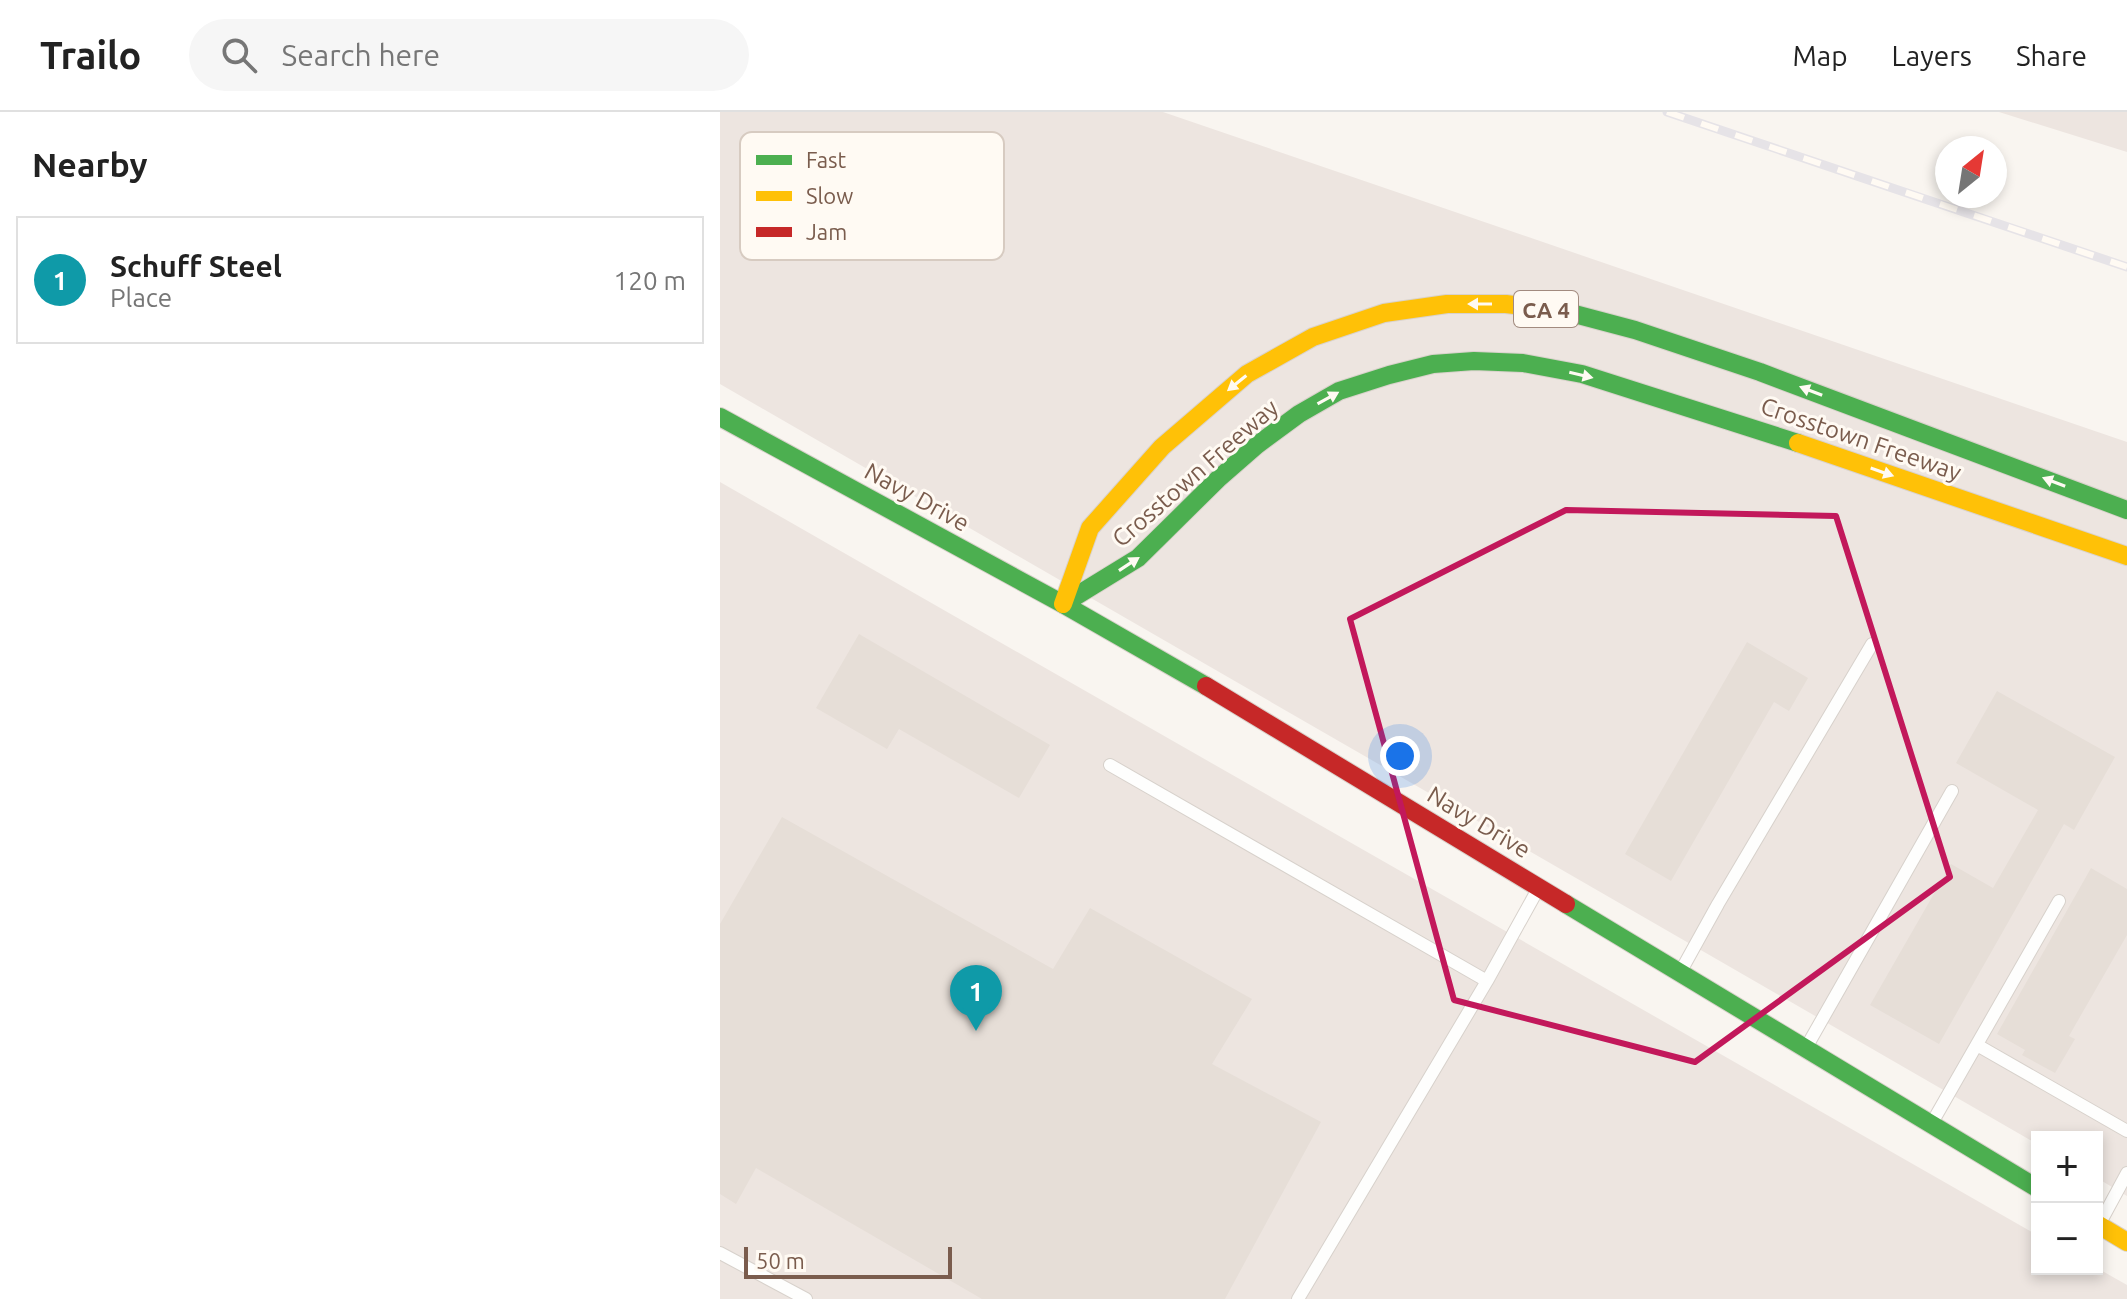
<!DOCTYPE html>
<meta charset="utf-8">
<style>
body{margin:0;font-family:Ubuntu,sans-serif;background:#f6f6f6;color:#222}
.controls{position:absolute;right:24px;bottom:24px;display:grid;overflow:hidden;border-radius:0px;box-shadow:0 4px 12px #0003}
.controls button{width:72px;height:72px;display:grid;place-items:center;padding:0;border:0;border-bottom:2px solid #e0e0e0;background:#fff;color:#222;font:40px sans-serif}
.compass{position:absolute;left:1215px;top:24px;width:72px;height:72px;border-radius:50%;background:#fff;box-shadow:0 4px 12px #0003;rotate:30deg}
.scale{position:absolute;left:24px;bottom:20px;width:208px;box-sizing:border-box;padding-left:8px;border:4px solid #7a5c4d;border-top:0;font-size:22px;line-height:28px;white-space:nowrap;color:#7a5c4d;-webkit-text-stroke:6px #fffaf3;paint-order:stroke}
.you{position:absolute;left:680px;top:644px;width:28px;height:28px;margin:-20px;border:6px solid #fff;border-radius:50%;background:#1a73e8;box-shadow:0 0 0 12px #1a73e833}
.badge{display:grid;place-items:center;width:52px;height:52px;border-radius:50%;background:#d93025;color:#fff;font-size:26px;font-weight:700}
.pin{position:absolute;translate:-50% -66px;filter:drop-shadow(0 2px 4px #0008)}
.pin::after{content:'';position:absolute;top:42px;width:28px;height:24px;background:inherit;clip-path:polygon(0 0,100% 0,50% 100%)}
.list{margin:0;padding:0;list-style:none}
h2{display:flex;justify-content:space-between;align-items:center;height:104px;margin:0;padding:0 32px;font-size:34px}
h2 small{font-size:26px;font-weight:400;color:#767676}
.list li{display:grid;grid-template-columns:52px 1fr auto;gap:24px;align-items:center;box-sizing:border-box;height:128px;margin:0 16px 16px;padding:0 16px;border:2px solid #e0e0e0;border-radius:0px}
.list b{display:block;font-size:30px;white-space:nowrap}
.list p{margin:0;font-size:26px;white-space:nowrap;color:#767676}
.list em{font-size:26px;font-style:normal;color:#767676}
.icon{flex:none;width:44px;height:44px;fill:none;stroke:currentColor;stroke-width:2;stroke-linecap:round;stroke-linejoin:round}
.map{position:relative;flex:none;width:1407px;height:1187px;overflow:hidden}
header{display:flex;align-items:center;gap:48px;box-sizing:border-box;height:112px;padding:0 40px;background:#fff;border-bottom:2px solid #e0e0e0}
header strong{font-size:38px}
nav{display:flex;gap:44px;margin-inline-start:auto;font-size:28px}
.search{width:560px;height:72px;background:#f6f6f6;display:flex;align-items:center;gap:20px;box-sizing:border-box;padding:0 28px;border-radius:44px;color:#767676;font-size:30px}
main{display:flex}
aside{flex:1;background:#fff}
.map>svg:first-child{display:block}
.industrial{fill:#ede5e0}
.building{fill:#e6ded7}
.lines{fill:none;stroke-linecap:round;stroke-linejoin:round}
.lane-casing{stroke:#d7d1cb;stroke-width:14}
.fast-casing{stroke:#d9d2cb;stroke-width:20}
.slow-casing{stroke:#d9d2cb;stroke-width:20}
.jam-casing{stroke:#d9d2cb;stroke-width:20}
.lane{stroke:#fefefd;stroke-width:12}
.fast{stroke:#4caf50;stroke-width:18}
.slow{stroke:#ffc107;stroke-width:18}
.jam{stroke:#c62828;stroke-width:18}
.rail-casing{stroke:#e6e3e7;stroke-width:9}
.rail{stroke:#fffaf3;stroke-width:6;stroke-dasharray:18;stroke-linecap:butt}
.oneway{fill:#fffaf3}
.marked{fill:none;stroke:#c2185b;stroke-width:6;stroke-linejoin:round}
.labels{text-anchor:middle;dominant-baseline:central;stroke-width:6;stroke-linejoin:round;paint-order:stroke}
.shield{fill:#fffaf3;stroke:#a28b7f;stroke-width:2}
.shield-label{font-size:22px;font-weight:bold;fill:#7a5c4d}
.street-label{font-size:24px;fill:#7a5c4d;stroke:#fffaf3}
.key{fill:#fffaf3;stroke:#d7cbc1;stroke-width:2}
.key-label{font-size:22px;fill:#7a5c4d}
</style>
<header>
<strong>Trailo</strong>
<div class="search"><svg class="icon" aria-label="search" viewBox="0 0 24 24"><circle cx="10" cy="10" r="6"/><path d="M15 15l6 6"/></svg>Search here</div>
<nav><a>Map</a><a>Layers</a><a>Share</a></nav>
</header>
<main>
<aside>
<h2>Nearby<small></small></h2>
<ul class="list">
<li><span class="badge" style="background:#0f9aa8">1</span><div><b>Schuff Steel</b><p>Place</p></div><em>120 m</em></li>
</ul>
</aside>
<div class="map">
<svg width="1407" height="1187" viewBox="0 0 1407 1187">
<rect width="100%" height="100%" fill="#f9f5f0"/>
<path class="industrial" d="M0,0H443L1407,330V1084L1377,1066V1025H1317V1032L0,272Z
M1279,0H1407V40Z
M0,370L1317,1123V1157L1377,1156L1407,1173V1187H0Z"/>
<path class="building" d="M139,522L330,633L299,686L179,617L167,637L96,596Z
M1027,530L1088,566L1069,599L1054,590L951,769L905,742Z
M1277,579L1395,645L1354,718L1344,712L1219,932L1150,893L1231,752L1273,776L1318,698L1236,651Z
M62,705L333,857L370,796L532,887L492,952L601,1010L505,1187H262L36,1056L16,1092L0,1082V812Z
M1371,756L1407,777V823L1349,924L1355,927L1335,961L1302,943L1305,938L1277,922Z"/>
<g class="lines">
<g class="lane-casing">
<path id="lane" d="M390,653L767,869L818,777
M962,857L998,792L1152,532
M1257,933L1407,1019
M1087,934L1232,679
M1213,1009L1339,789
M1380,1111L1407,1061
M0,1141L86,1187
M578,1187L767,869"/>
</g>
<g class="fast-casing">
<path id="fast" d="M826,197L847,200L915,218L1040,260L1407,398
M0,305L343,492L486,574
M343,492L418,446L498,367L537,333L579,302L619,279L669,263L713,252L754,249L803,251L862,262L1078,331
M846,792L1317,1076"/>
</g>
<g class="slow-casing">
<path id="slow" d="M1078,331L1407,444
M343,492L370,416L442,335L527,262L593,225L664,201L727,192H786L826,197
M1377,1112L1407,1130"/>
</g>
<g class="jam-casing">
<path id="jam" d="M486,574L846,792"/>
</g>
<use href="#lane" class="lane"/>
<use href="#fast" class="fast"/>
<use href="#slow" class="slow"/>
<use href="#jam" class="jam"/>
<g class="rail-casing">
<path id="rail" d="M947,0L1407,155"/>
</g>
<use href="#rail" class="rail"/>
</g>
<defs><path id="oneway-solid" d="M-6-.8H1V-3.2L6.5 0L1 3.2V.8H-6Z" transform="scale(2)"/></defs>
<g class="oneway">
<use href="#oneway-solid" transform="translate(760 192) rotate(-180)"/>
<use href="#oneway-solid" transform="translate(861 263) rotate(13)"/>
<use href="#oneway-solid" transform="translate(517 271) rotate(141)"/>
<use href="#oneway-solid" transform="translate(1091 279) rotate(-159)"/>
<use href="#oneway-solid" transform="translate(608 286) rotate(-29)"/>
<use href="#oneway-solid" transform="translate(1162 360) rotate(19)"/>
<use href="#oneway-solid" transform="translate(1334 370) rotate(-159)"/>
<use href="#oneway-solid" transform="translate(409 452) rotate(-33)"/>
</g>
<path class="marked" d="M846,398L1116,404L1230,765L975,950L734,888L630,507Z"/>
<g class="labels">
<rect class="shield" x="794" y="179" width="64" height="36" rx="6"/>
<g class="shield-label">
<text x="826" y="197">CA 4</text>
</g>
<g class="street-label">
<text transform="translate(1141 327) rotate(19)">Crosstown Freeway</text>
<text transform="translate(475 361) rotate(-41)">Crosstown Freeway</text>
<text transform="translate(197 385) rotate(29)">Navy Drive</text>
<text transform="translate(759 710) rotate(31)">Navy Drive</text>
</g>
</g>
<rect x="20" y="20" width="264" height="128" rx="12" class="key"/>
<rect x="36" y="43" width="36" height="10" fill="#4caf50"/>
<rect x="36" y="79" width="36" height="10" fill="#ffc107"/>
<rect x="36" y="115" width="36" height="10" fill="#c62828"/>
<g class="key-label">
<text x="86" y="56">Fast</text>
<text x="86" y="92">Slow</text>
<text x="86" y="128">Jam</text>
</g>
</svg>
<div class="controls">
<button>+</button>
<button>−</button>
</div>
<svg class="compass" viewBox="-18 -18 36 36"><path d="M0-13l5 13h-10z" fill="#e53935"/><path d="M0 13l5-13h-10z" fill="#767676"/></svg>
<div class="scale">50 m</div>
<div class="you"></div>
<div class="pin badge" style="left:256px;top:919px;background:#0f9aa8">1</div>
</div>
</main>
